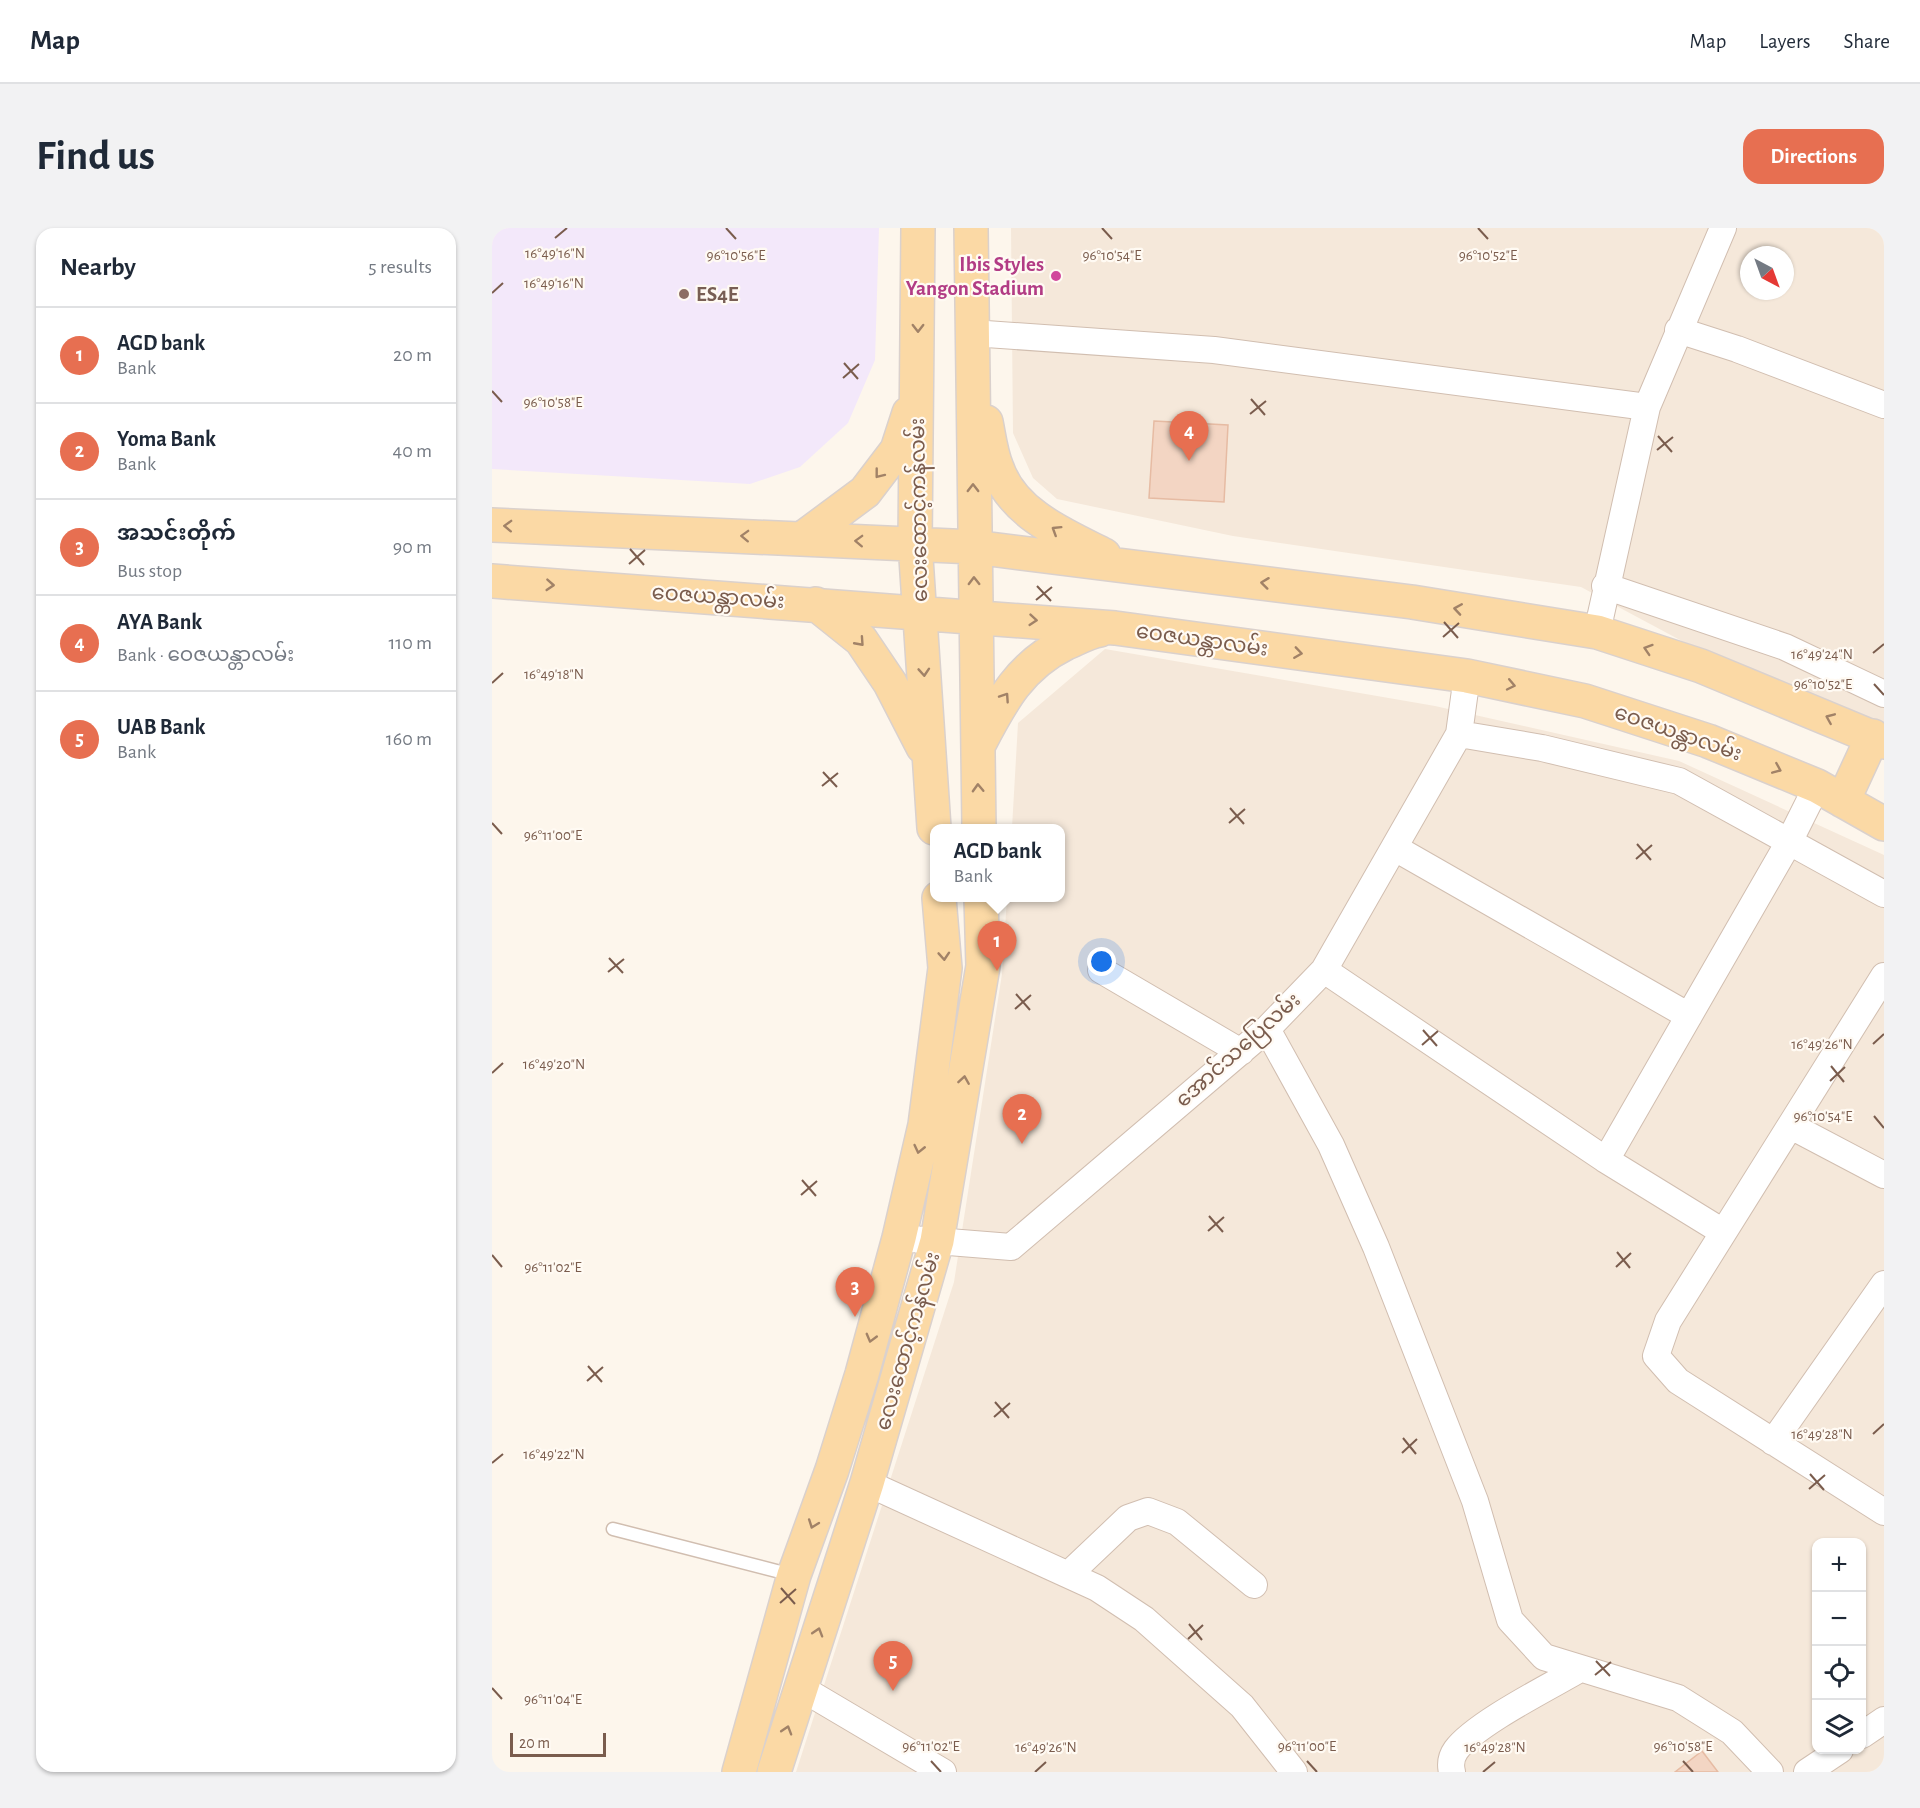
<!DOCTYPE html>
<meta charset="utf-8">
<style>
body{margin:0;font-family:"Alegreya Sans","Noto Sans Myanmar",sans-serif;background:#f2f2f3;color:#1f2937}
.controls{position:absolute;right:18px;bottom:18px;display:grid;overflow:hidden;border-radius:12px;box-shadow:0 2px 4px #0004}
.controls button{width:54px;height:54px;display:grid;place-items:center;padding:0;border:0;border-bottom:2px solid #e0e1e3;background:#fff;color:#1f2937;font:30px sans-serif}
.compass{position:absolute;left:1248px;top:18px;width:54px;height:54px;border-radius:50%;background:#fff;box-shadow:0 2px 4px #0004;rotate:139deg}
.scale{position:absolute;left:18px;bottom:15px;width:96px;box-sizing:border-box;padding-left:6px;border:3px solid #7a5c4d;border-top:0;font-size:16px;line-height:21px;white-space:nowrap;color:#7a5c4d;-webkit-text-stroke:4px #fffaf3;paint-order:stroke}
.you{position:absolute;left:610px;top:734px;width:21px;height:21px;margin:-15px;border:4px solid #fff;border-radius:50%;background:#1a73e8;box-shadow:0 0 0 9px #1a73e833}
.badge{display:grid;place-items:center;width:39px;height:39px;border-radius:50%;background:#e76f51;color:#fff;font-size:20px;font-weight:700}
.pin{position:absolute;translate:-50% -50px;filter:drop-shadow(0 2px 3px #0008)}
.pin::after{content:'';position:absolute;top:32px;width:21px;height:18px;background:inherit;clip-path:polygon(0 0,100% 0,50% 100%)}
.popup{position:absolute;left:438px;top:596px;width:135px;height:78px;box-sizing:border-box;display:grid;place-content:center;border-radius:12px;background:#fff;filter:drop-shadow(0 2px 4px #0005);font-size:20px;white-space:nowrap;color:#747a83}
.popup b{font-size:22px;color:#1f2937}
.popup::after{content:'';position:absolute;left:50%;top:100%;margin-left:-12px;border:12px solid transparent;border-top-color:#fff}
.list{margin:0;padding:0;list-style:none}
h2{display:flex;justify-content:space-between;align-items:center;height:78px;margin:0;padding:0 24px;font-size:26px}
h2 small{font-size:20px;font-weight:400;color:#747a83}
.list li{display:grid;grid-template-columns:39px 1fr auto;gap:18px;align-items:center;box-sizing:border-box;height:96px;padding:0 24px;border-top:2px solid #e0e1e3}
.list b{display:block;font-size:22px;white-space:nowrap}
.list p{margin:0;font-size:20px;white-space:nowrap;color:#747a83}
.list em{font-size:20px;font-style:normal;color:#747a83}
.icon{flex:none;width:33px;height:33px;fill:none;stroke:currentColor;stroke-width:2;stroke-linecap:round;stroke-linejoin:round}
.map{position:relative;flex:none;width:1392px;height:1544px;overflow:hidden;border-radius:18px}
header{display:flex;align-items:center;gap:36px;box-sizing:border-box;height:84px;padding:0 30px;background:#fff;border-bottom:2px solid #e0e1e3}
header strong{font-size:28px}
nav{display:flex;gap:33px;margin-inline-start:auto;font-size:21px}
.intro{display:flex;align-items:center;justify-content:space-between;box-sizing:border-box;height:144px;padding:0 36px}
h1{margin:0;font-size:42px}
.button{padding:15px 27px;border-radius:18px;background:#e76f51;color:#fff;font-size:21px;font-weight:700}
main{display:flex;gap:36px;padding:0 36px}
aside{flex:1;background:#fff;border-radius:18px;box-shadow:0 2px 4px #0004}
.map>svg:first-child{display:block}
.residential{fill:#f5e8da;fill-rule:evenodd}
.education{fill:#f3e8fa}
.building{fill:#f3d5c3;stroke:#e6bba3;stroke-width:1.5}
.lines{fill:none;stroke-linecap:round;stroke-linejoin:round}
.lane-casing{stroke:#d1beb0;stroke-width:15}
.street-casing{stroke:#d1beb0;stroke-width:28}
.primary-casing{stroke:#dad1cd;stroke-width:36}
.lane{stroke:#fff;stroke-width:12}
.street{stroke:#fff;stroke-width:26}
.primary{stroke:#fbd9a5;stroke-width:33}
.oneway{stroke:#a18267}
.ticks{fill:none;stroke:#7a5c4d;stroke-width:2}
.hotel-dot{fill:#d1479c;stroke:#fffaf3;stroke-width:2}
.education-dot{fill:#8d6e63;stroke:#fffaf3;stroke-width:2}
.labels{text-anchor:middle;dominant-baseline:central;stroke-width:4.5;stroke-linejoin:round;paint-order:stroke}
.hotel-label{font-size:21px;font-weight:bold;fill:#b23c85;stroke:#fffaf3;text-anchor:end}
.education-label{font-size:21px;font-weight:bold;fill:#785e54;stroke:#fffaf3;text-anchor:start}
.street-label{font-size:21px;fill:#7a5c4d;stroke:#fffaf3}
.ticks-label{font-size:15px;text-anchor:middle;fill:#7a5c4d;stroke:#fffaf3;stroke-width:4.5;stroke-linejoin:round;paint-order:stroke}
</style>
<header>
<strong>Map</strong>
<nav><a>Map</a><a>Layers</a><a>Share</a></nav>
</header>
<div class="intro"><h1>Find us</h1><a class="button">Directions</a></div>
<main>
<aside>
<h2>Nearby<small>5 results</small></h2>
<ul class="list">
<li><span class="badge">1</span><div><b>AGD bank</b><p>Bank</p></div><em>20 m</em></li>
<li><span class="badge">2</span><div><b>Yoma Bank</b><p>Bank</p></div><em>40 m</em></li>
<li><span class="badge">3</span><div><b>အသင်းတိုက်</b><p>Bus stop</p></div><em>90 m</em></li>
<li><span class="badge">4</span><div><b>AYA Bank</b><p>Bank · ဝေဇယန္တာလမ်း</p></div><em>110 m</em></li>
<li><span class="badge">5</span><div><b>UAB Bank</b><p>Bank</p></div><em>160 m</em></li>
</ul>
</aside>
<div class="map">
<svg width="1392" height="1544" viewBox="0 0 1392 1544">
<rect width="100%" height="100%" fill="#fdf6ec"/>
<path class="residential" d="M519,0H1392V521L1089,359L741,308L565,271L541,250L521,205ZM1257,27H1293V63H1257Z
M613,421L943,478L1187,533L1392,627V1544H304L462,1054L510,746L515,670H568V600H520L526,495ZM1324,1314H1370V1522H1324Z"/>
<path class="education" d="M0,0H387L383,132L356,195L308,239L258,256L0,241Z"/>
<path class="building" d="M662,193L736,197L732,274L657,270Z
M1210,1523L1226,1544H1183Z"/>
<g class="lines">
<g class="lane-casing">
<path id="lane" d="M121,1301L300,1347"/>
</g>
<g class="street-casing">
<path id="street" d="M1186,102L1245,121L1392,177
M480,105L722,122L1155,179
M1113,358L1293,419L1392,466
M1105,404L1155,179L1231,0
M967,506L1050,520L1187,553L1392,666
M903,620L1197,788
M609,742L749,824
M832,742L1114,932L1231,1004
M1392,748L1176,1093L1164,1128L1186,1153L1392,1284
M775,801L839,917L884,1019L983,1273L1018,1392L1052,1429L1186,1470L1240,1504L1278,1544
M1299,898L1392,947
M1114,932L1297,614L1325,558
M407,1010L519,1019L775,801L832,742L967,506L975,448
M1281,1214L1392,1056
M375,1255L605,1360L652,1391L750,1478L802,1544
M577,1346L636,1290L656,1283L685,1294L762,1357
M309,1460L451,1544
M1370,1507L1392,1492
M960,1544C958,1536 959,1529 964,1522C983,1496 1057,1459 1088,1441
M1315,1544L1348,1522"/>
</g>
<g class="primary-casing">
<path id="primary" d="M426,0L423,315L442,600
M479,0L487,600
M494,194C497,209 499,226 505,240C521,286 572,307 612,327
M0,297L482,319L920,374L1105,404L1209,438L1392,514
M311,310L373,264L405,222L417,185
M0,353L623,400L975,448L1093,473L1216,513L1325,558L1392,596
M324,376L369,412L398,455L431,519
M486,518C509,474 527,438 574,415C586,410 596,404 608,402
M1351,573L1381,508
M247,1544L302,1347L340,1242L370,1146L407,1010L433,897L453,740L447,670
M282,1544L375,1255L445,1013L491,738L489,670"/>
</g>
<use href="#lane" class="lane"/>
<use href="#street" class="street"/>
<use href="#primary" class="primary"/>
</g>
<defs><path id="oneway-chevron" d="M-2-3.5L2.5 0L-2 3.5" fill="none" stroke-width="1.6" stroke-linecap="round" stroke-linejoin="round" transform="scale(1.5)"/></defs>
<g class="oneway">
<use href="#oneway-chevron" transform="translate(426 100) rotate(90)"/>
<use href="#oneway-chevron" transform="translate(387 246) rotate(128)"/>
<use href="#oneway-chevron" transform="translate(481 260) rotate(-90)"/>
<use href="#oneway-chevron" transform="translate(16 298) rotate(-178)"/>
<use href="#oneway-chevron" transform="translate(564 302) rotate(-148)"/>
<use href="#oneway-chevron" transform="translate(253 308) rotate(-178)"/>
<use href="#oneway-chevron" transform="translate(367 313) rotate(-178)"/>
<use href="#oneway-chevron" transform="translate(482 353) rotate(-91)"/>
<use href="#oneway-chevron" transform="translate(773 355) rotate(-173)"/>
<use href="#oneway-chevron" transform="translate(58 357) rotate(4)"/>
<use href="#oneway-chevron" transform="translate(966 381) rotate(-171)"/>
<use href="#oneway-chevron" transform="translate(541 392) rotate(5)"/>
<use href="#oneway-chevron" transform="translate(368 414) rotate(48)"/>
<use href="#oneway-chevron" transform="translate(1156 421) rotate(-162)"/>
<use href="#oneway-chevron" transform="translate(806 425) rotate(8)"/>
<use href="#oneway-chevron" transform="translate(432 444) rotate(86)"/>
<use href="#oneway-chevron" transform="translate(1019 457) rotate(12)"/>
<use href="#oneway-chevron" transform="translate(513 469) rotate(-56)"/>
<use href="#oneway-chevron" transform="translate(1338 490) rotate(-157)"/>
<use href="#oneway-chevron" transform="translate(1285 541) rotate(23)"/>
<use href="#oneway-chevron" transform="translate(486 560) rotate(-92)"/>
<use href="#oneway-chevron" transform="translate(452 728) rotate(86)"/>
<use href="#oneway-chevron" transform="translate(472 852) rotate(-81)"/>
<use href="#oneway-chevron" transform="translate(427 921) rotate(103)"/>
<use href="#oneway-chevron" transform="translate(379 1110) rotate(105)"/>
<use href="#oneway-chevron" transform="translate(321 1296) rotate(110)"/>
<use href="#oneway-chevron" transform="translate(326 1404) rotate(-73)"/>
<use href="#oneway-chevron" transform="translate(295 1502) rotate(-73)"/>
</g>
<path class="ticks" d="M234,0L244,11M610,0L620,11M986,0L996,11M63,10L75,0M0,65L11,55M352,135L366,151M351,150L367,136M0,163L10,174M759,171L773,187M758,186L774,173M1166,208L1180,224M1165,222L1181,209M138,321L152,337M137,336L153,322M545,358L559,373M544,372L560,359M952,394L966,410M951,409L967,395M1381,425L1392,416M0,455L11,445M1382,456L1392,467M331,544L345,559M330,558L346,545M738,580L752,596M0,595L10,606M737,595L753,581M1145,616L1159,632M1144,631L1160,617M117,730L131,745M116,744L132,731M524,766L538,782M523,781L539,767M931,802L945,818M1381,816L1392,806M930,817L946,803M1339,838L1352,854M0,845L11,835M1338,853L1353,839M1382,888L1392,900M310,952L324,968M309,967L325,953M717,988L731,1004M716,1003L732,989M1125,1024L1138,1040M0,1027L10,1039M1124,1039L1139,1025M96,1138L110,1154M95,1153L111,1139M503,1174L517,1190M502,1189L518,1175M1381,1206L1392,1196M911,1210L924,1226M910,1225L925,1211M0,1235L11,1226M1318,1246L1332,1262M1317,1261L1333,1247M289,1360L303,1376M288,1375L304,1361M697,1396L710,1412M696,1411L711,1397M1104,1433L1118,1448M1103,1447L1119,1434M0,1460L10,1471M439,1533L449,1544M815,1533L825,1544M1191,1533L1201,1544M543,1544L554,1534M991,1544L1003,1534"/>
<circle class="hotel-dot" cx="564" cy="48" r="6"/>
<circle class="education-dot" cx="192" cy="66" r="6"/>
<g class="labels">
<g class="hotel-label">
<text x="552" y="36">Ibis Styles<tspan x="552" dy="24">Yangon Stadium</tspan></text>
</g>
<g class="education-label">
<text x="204" y="66">ES4E</text>
</g>
<g class="street-label">
<text transform="translate(427 282) rotate(-91)">လေးထောင့်ကန်လမ်း</text>
<text transform="translate(226 369) rotate(4)">ဝေဇယန္တာလမ်း</text>
<text transform="translate(710 412) rotate(8)">ဝေဇယန္တာလမ်း</text>
<text transform="translate(1186 505) rotate(19)">ဝေဇယန္တာလမ်း</text>
<text transform="translate(746 822) rotate(-42)">အောင်သပြေလမ်း</text>
<text transform="translate(416 1113) rotate(-74)">လေးထောင့်ကန်လမ်း</text>
</g>
</g>
<g class="ticks-label">
<text x="63" y="30">16°49'16"N</text>
<text x="244" y="32">96°10'56"E</text>
<text x="620" y="32">96°10'54"E</text>
<text x="996" y="32">96°10'52"E</text>
<text x="62" y="60">16°49'16"N</text>
<text x="61" y="179">96°10'58"E</text>
<text x="1330" y="431">16°49'24"N</text>
<text x="62" y="451">16°49'18"N</text>
<text x="1331" y="461">96°10'52"E</text>
<text x="61" y="612">96°11'00"E</text>
<text x="1330" y="821">16°49'26"N</text>
<text x="62" y="841">16°49'20"N</text>
<text x="1331" y="893">96°10'54"E</text>
<text x="61" y="1044">96°11'02"E</text>
<text x="1330" y="1211">16°49'28"N</text>
<text x="62" y="1231">16°49'22"N</text>
<text x="61" y="1476">96°11'04"E</text>
<text x="439" y="1523">96°11'02"E</text>
<text x="815" y="1523">96°11'00"E</text>
<text x="1191" y="1523">96°10'58"E</text>
<text x="554" y="1524">16°49'26"N</text>
<text x="1003" y="1524">16°49'28"N</text>
</g>
</svg>
<div class="controls">
<button>+</button>
<button>−</button>
<button><svg class="icon" aria-label="locate" viewBox="0 0 24 24"><circle cx="12" cy="12" r="6"/><path d="M12 2v4M12 18v4M2 12h4M18 12h4"/></svg></button>
<button><svg class="icon" aria-label="layers" viewBox="0 0 24 24"><path d="M12 4l9 5-9 5-9-5zM3 14l9 5 9-5"/></svg></button>
</div>
<svg class="compass" viewBox="-18 -18 36 36"><path d="M0-13l5 13h-10z" fill="#e53935"/><path d="M0 13l5-13h-10z" fill="#747a83"/></svg>
<div class="scale">20 m</div>
<div class="you"></div>
<div class="pin badge" style="left:505px;top:743px">1</div>
<div class="popup"><b>AGD bank</b>Bank</div>
<div class="pin badge" style="left:530px;top:916px">2</div>
<div class="pin badge" style="left:363px;top:1089px">3</div>
<div class="pin badge" style="left:697px;top:233px">4</div>
<div class="pin badge" style="left:401px;top:1463px">5</div>
</div>
</main>
